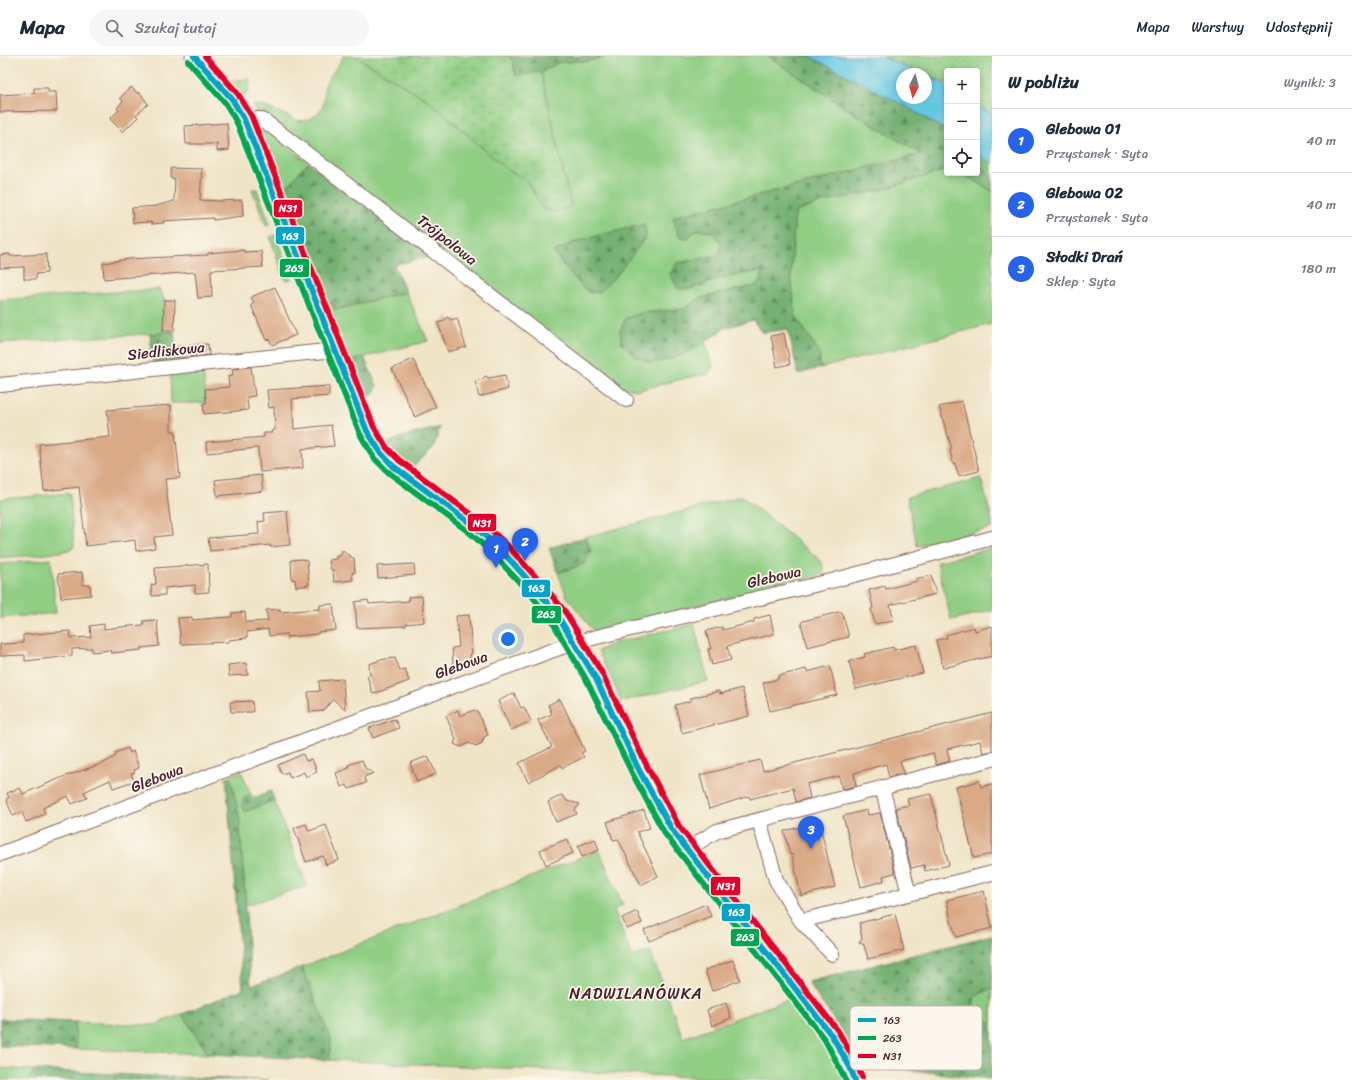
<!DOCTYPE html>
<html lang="pl">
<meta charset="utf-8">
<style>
body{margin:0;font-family:Sriracha,sans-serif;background:#f6f6f7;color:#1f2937}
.controls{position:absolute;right:12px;top:12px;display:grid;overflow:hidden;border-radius:4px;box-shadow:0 2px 6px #0003}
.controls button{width:36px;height:36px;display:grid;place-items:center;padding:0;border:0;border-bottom:1px solid #e0e1e3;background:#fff;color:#1f2937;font:20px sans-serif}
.compass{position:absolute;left:896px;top:12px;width:36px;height:36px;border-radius:50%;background:#fff;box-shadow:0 2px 6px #0003;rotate:186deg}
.you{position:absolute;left:508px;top:583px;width:14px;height:14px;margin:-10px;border:3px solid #fff;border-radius:50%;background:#1a73e8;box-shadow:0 0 0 6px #1a73e833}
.badge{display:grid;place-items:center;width:26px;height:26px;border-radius:50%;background:#2563eb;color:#fff;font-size:13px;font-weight:700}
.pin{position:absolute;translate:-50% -33px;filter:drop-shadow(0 1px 2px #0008)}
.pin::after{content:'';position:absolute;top:21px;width:14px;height:12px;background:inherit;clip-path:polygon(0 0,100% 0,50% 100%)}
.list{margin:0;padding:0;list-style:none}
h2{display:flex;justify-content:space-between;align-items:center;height:52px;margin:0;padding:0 16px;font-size:17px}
h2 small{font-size:13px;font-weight:400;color:#747a83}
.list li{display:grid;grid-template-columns:26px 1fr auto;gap:12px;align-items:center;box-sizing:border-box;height:64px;padding:0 16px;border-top:1px solid #e0e1e3}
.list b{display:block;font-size:15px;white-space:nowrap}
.list p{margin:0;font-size:13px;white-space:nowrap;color:#747a83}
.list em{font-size:13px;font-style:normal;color:#747a83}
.icon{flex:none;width:22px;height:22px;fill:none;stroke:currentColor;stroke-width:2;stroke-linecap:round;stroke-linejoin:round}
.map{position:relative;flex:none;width:992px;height:1024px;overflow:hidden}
header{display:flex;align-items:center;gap:24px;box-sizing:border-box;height:56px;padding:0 20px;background:#fff;border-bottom:1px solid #e0e1e3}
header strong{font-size:19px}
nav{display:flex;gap:22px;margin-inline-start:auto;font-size:14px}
.search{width:280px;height:36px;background:#f6f6f7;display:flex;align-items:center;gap:10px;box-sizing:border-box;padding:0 14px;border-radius:22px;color:#747a83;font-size:15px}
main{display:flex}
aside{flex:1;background:#fff}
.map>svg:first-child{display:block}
.grass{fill:#90ce84;stroke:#6d7658;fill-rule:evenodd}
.forest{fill:url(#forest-firs);stroke:#5f684e}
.wetland{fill:url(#wetland-marsh);stroke:#6d7658}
.park{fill:url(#park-dots);stroke:#6d7658}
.water{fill:#64c7e2;stroke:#577386}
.building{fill:#daaa87}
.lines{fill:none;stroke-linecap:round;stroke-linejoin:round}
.minor-casing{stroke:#846461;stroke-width:16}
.tertiary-casing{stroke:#846461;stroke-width:19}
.minor{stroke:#fff;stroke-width:14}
.tertiary{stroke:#fff;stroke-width:17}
.bus-1-casing{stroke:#fbf7ec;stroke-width:9}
.bus-2-casing{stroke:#fbf7ec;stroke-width:9}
.bus-3-casing{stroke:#fbf7ec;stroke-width:9}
.bus-1{stroke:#04a2c6;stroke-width:6}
.bus-2{stroke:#00a651;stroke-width:6}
.bus-3{stroke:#e4002b;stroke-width:6}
.labels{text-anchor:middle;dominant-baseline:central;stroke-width:3.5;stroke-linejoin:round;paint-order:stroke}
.street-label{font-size:15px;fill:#4a1f2b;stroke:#fbf7ec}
.neighbourhood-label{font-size:16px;letter-spacing:1px;fill:#4a1f2b;stroke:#fbf7ec}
.key{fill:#fbf7ec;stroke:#c6b6b2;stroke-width:1}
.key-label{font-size:11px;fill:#4a1f2b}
.line-badge{stroke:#fbf7ec;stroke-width:1.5}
.badge-label{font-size:11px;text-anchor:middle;font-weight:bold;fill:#fff}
</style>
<header>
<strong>Mapa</strong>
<div class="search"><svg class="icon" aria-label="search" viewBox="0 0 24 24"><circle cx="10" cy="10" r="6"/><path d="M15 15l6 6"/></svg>Szukaj tutaj</div>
<nav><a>Mapa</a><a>Warstwy</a><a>Udostępnij</a></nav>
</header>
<main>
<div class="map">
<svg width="992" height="1024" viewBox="0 0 992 1024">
<defs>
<pattern id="forest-firs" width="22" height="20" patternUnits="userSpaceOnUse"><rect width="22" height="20" fill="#74b172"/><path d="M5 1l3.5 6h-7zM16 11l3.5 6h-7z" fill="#618f5e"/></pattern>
<pattern id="wetland-marsh" width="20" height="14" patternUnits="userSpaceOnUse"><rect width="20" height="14" fill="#90ce84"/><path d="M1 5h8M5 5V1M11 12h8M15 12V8" fill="none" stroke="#7eb072"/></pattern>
<pattern id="park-dots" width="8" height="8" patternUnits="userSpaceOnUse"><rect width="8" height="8" fill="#90ce84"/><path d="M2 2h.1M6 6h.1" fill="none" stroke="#7eb072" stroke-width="1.8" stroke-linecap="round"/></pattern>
</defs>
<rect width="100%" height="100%" fill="#fbf7ec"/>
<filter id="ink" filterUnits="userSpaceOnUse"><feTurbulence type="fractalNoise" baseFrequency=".025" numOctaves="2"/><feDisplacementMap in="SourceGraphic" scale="8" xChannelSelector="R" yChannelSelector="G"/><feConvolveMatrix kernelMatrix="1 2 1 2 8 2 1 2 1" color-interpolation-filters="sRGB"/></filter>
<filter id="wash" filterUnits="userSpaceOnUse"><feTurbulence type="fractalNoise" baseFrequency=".012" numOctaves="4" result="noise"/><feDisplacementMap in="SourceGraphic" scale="16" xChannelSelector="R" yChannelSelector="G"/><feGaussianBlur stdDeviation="0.9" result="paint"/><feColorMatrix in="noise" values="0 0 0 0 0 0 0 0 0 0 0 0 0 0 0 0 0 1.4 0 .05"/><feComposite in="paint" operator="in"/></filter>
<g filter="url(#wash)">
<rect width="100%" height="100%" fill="#f0e4c6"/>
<path class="grass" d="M343,0H355L429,45L509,115L525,122L544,154L571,150L541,16L560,6L589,5L608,0H768L844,51L921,98L673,161L687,182L698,174L713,176L721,187L718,199L700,203L688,234C712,223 737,219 762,215L761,225L754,230L700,242L684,253L641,257L635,300L651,307L675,302L705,286L713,311L708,318L685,322L640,334L616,331L257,56L254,49L264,50L297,64C310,67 322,57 324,44C325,39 323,34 325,29C330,19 339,10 343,0ZM646,181L633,196L569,216L553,196L580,184Z
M250,23L248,36L243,39L235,35L227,25Z
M261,72L268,75L309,107C298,115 292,128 280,137L258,77Z
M945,114H947V117H962L992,135V268L821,312L819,296L795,259L791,217L795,156L824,146L881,134Z
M252,133H257L270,168L266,170Z
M275,179L292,223L285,224L270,181Z
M159,233L164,243L163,277L0,287V244Z
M406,236L428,285L349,305L324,251L332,247L335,254Z
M203,313L206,347H171L170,316Z
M981,422L992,465V472L917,490L907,441Z
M70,437L74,491C63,499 16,500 0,502V443Z
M742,440L822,506L824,518L594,575L567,541L558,517L584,508L591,494L585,481Z
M992,492V554L951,564L937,506Z
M51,503L56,557L0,562V508Z
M694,568L708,625L620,646L619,639L598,595L615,587Z
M241,715L251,739L244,742L245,756L274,744L307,830L246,849L239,758L230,720Z
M599,794L623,849L614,853L632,901L650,895L683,982L789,943H795L836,1002L845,1024H754L330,1004L331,983L302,911Z
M182,958L208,998L76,993L75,966L154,969Z
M0,1012L35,1014L27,1024H0Z
M172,1021L269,1024H171Z"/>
<path class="forest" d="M507,0H608L589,5L560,6L541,16L516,20L513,6Z
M768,0H809L907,51L947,75V114L881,134L824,146L795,156L791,217L795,259L819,296L821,312L798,318L788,273L762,277L753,264L725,272L705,286L675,302L651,307L635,300L622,287L620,275L626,262L641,257L684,253L700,242L754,230L761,225L762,215C750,217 738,218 727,221C710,225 694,235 678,233L670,218L677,207L718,199L721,187L713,176L698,174L687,182L679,181L673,161L921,98L844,51Z
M977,96L992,108V135L962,117H977Z
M309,107L431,200L394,209L406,236L335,254L332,247L327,250L280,137C292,128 298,115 309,107Z
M645,168L646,181L616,220L600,236L590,237L582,231L553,196L580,184Z
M163,274L174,275L177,306L153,309L150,278L163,277Z
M364,301L377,330L372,340L362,339L349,305Z
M440,371L434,391L410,414L398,403L388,387L401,381Z
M585,481L591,494L584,508L558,517L549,492Z
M230,720L239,758L251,930L302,911L331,983L330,1004L208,998L182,958L243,933L226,721Z
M271,735L274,744L245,756L241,748L244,742L251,739L253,742Z
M992,879V1023L864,1009L808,926Z
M0,963L75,966L76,993L0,990Z
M35,1014L172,1021L171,1024H27Z"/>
<path class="wetland" d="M355,0H507L513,6L516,20L541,16L571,150L557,156L544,154L525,122L509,115L429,45Z"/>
<path class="park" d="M883,0H992V59L977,47V15H947V27L913,14Z
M992,932V967L984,963L973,952L975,941Z"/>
<path class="water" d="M809,0H880L923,18H902V42H926V19L947,29V75L907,51Z
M977,49L992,59V108L977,96Z"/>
<g id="blocks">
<path class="building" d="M131,31L137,37H140L148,48L136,59L138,61L123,76L110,63L119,54L117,52L123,45L120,42Z
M34,32H48V36H56L57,55L0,56V39L34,37Z
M227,67L229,94L217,95V88H186L185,70Z
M171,112L202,113L200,144L218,145L242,144L243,160L213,164V162L163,165L164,167L151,168V166L133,167L132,152L156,150L174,145L175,123H171Z
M244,194V196L261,195L263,211L211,214L212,241L198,242L195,216L104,223L103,207L128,203L208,199V197Z
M10,198V200L46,198L47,217L36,218V223H24V211L0,212V199Z
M275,231L296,279L272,289L269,283L266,284L251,249L254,247L251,241Z
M164,244H175L174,275L163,274Z
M447,261L451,264L457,262L466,291L448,296L438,267L444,265Z
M784,277L790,308L777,311L771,280Z
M208,288L209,299L177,302L176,291Z
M413,303L436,351L415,361L392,313Z
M251,311L255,340L247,341L248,354L204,358L203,348L206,347L205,333L229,331L228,320L233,319L232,313Z
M505,319L508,333L479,341L475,325L483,323L485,320L489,322Z
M329,330V340L292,343L294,373L331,369L334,390L302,393L303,412L260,416L258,392L207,397L206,386L264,381V377H272L271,375L275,374L274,351L269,352L267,334Z
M962,345L979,415L959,420L955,407L953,408L950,394L952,393L939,351Z
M171,349V375H175L180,422L165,423L172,479L154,481L155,492L136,495L135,484L86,490L79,431L44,435L39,388L110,381L107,354Z
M261,419L263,435L217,440L215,424Z
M287,455L290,489L270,491V489L210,495L208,482L259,478L258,466L265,465L264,457Z
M343,494L347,499H350L351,502H354L355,516L352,517L353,524L334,526L333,514H331L329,504L336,503V500H340Z
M302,503L307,505L309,529L296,531L295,523L292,524L291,504Z
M208,508L209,536L195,537V529L165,532V539L152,540L151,529L156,528L155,512Z
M414,508L415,519L378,522L377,510Z
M82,516L83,529H90L91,539L61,542L58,518Z
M931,519L936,538L890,549L894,564L875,568L871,553L873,552L869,534L885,530L886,533L917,525L916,523Z
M422,540L424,566L406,568V570L357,572L355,546L368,544L369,548L409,545L408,541Z
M333,548L336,574L318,576V578L287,581V578L269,580L268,573L247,576V582L229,584V586L181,588L178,562L192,561V564L216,562L232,561V557L245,556L246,566L268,565L266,554L280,553V556L305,554L320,553V549Z
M839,556H842L849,581L807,591L801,567L803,565Z
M469,559L472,598H470V607L453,609L452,592L459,591L456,560Z
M770,559L774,578L727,590L731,604L712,609L708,593H711L706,575L722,571L723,574L754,566V563Z
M157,564L159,590L141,592V594L111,597L110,594L92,596V592L72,593V600L25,605V599L0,600V588L23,587V579L70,575L71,582L91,581L90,570L104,568V573L130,570L144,569L143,565Z
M992,570V600L943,612L936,584L947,582L946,579L974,571L975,575Z
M916,589L923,617L856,633L849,605L865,601L864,598L881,594L893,591L894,594Z
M395,602L400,614L405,613L409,625L373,638L367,620L370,619L369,608L378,605V604Z
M246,607L248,619L229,620L228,609Z
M830,610L837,639L770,655L763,627L778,623V620L806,613L807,616Z
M343,623L345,654L333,643L323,655L310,656L308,636L320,635L319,625Z
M742,632L749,660L682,677L675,649L691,645V642L719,635L720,638Z
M514,637L521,652L524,651L531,665L511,674L498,645Z
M560,643L585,695L581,697L584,701L562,712L561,709L528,726L519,707L552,691L538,664L552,658L548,649Z
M252,645L253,656H231L230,646Z
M458,654L460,660L474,654L478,656L488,679L484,681L482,687L476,690L469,687L461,691L454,688L456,683L446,660Z
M992,657V695L983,697L980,685L947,693L950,705L936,709L933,697L900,705L904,717L889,721L886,708L854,717L856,730L842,733L839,720L807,728L810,742L796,746L793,732L750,743L749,740L709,753L700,719L760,704L763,715Z
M395,663L399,672L373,682L369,672Z
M128,692L130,697L133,695L139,712L134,714L135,716L131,718L134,725L113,732L110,724L84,736L87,742L72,748L68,740L43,752L45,758L26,766L22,756L13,760L6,743L9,742L7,737L20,732L23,738L25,737L63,721L104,707L116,700L115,697Z
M303,698L306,705L312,703L317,716L306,721L304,716L290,722L288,716L282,718L278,709Z
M428,700L436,718L417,726L410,707Z
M362,704L365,712L374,717L366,720L364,722L366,727L349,733L347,729L341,731L336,717L349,712L348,709Z
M979,725L981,731L992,728V798L974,802L956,731Z
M931,738L949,809L925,815L924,809L911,812L896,752L909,749L907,743Z
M562,739L567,745L580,748L575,754L577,758L556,766L548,746Z
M644,754L650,772L637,776L658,820L641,829L618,783L613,784L607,766Z
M867,754L868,759L880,757L895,817L883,820L884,825L861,831L843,760Z
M819,766L835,831L801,840L792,798L790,799L784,775Z
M306,768L309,775L326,769L339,804L326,809L323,800L306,806L294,772Z
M567,783L573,797L546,809L540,794Z
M595,783L599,794L582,801L578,790Z
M984,835L992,872L956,881L951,865L947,844Z
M706,848L711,860L649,885L644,874Z
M637,855L642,867L627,873L622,862Z
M895,858L904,894L868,903L864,889L859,886L862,882L859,867Z
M733,904L740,924L712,935L705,914Z
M726,947L731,962L712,970L707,954Z"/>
</g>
</g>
<g filter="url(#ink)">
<use href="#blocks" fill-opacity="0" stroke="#846461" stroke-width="1"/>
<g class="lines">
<g class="minor-casing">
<path id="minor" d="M244,63H260L266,66L626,344
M0,329L335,294
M882,731L909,838
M759,764L776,824L801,865L832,898
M686,794L717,775L992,703
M0,798L354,666L576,586L835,524L992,482
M801,865L992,817"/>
</g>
<g class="tertiary-casing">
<path id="tertiary" d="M194,0L232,43L244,63L367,375C372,383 377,393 383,400C410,428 444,446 474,470C498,489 518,512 538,535C599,605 624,696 672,774L832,980L850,1011L855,1024"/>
</g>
<use href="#minor" class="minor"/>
<use href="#tertiary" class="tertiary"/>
<g class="bus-1-casing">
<path id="bus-1" d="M194,0L232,43L244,63L367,375L381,397L393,410L474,470L500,493L538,535L559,562L595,621L639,714L672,774L832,980L850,1011L855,1024"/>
</g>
<g class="bus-2-casing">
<path id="bus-2" d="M188,5L226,48L237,67L360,378L374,402L388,416L469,476L494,499L532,540L553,567L587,625L632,717L665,778L825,984L846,1024"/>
</g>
<g class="bus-3-casing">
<path id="bus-3" d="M205,0L238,38L251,59L374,371L387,392L399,404L479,464L505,487L544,530L566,557L602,617L647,710L679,770L838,975L857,1008L862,1021"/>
</g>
<use href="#bus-1" class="bus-1"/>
<use href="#bus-2" class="bus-2"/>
<use href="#bus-3" class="bus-3"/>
</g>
</g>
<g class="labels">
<g class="street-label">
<text transform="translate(447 184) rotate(38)">Trójpolowa</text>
<text transform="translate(166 295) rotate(-6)">Siedliskowa</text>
<text transform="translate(774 521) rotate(-13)">Glebowa</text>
<text transform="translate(461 609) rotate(-20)">Glebowa</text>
<text transform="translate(157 722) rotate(-21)">Glebowa</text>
</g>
<g class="neighbourhood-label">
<text x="636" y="937">NADWILANÓWKA</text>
</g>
</g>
<rect x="850" y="950" width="132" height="64" rx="6" class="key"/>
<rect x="858" y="962" width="18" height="4" fill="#04a2c6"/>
<rect x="858" y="980" width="18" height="4" fill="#00a651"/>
<rect x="858" y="998" width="18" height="4" fill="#e4002b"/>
<g class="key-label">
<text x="883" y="968">163</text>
<text x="883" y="986">263</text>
<text x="883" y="1004">N31</text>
</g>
<g class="line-badge">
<rect x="273" y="143" width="30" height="19" rx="4" fill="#e4002b"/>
<rect x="275" y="170" width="30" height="19" rx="4" fill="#04a2c6"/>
<rect x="279" y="202" width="31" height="20" rx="4" fill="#00a651"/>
<rect x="467" y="457" width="30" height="19" rx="4" fill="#e4002b"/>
<rect x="521" y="523" width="30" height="19" rx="4" fill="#04a2c6"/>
<rect x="531" y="549" width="31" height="19" rx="4" fill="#00a651"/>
<rect x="710" y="820" width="31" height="20" rx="4" fill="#e4002b"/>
<rect x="721" y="847" width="30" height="19" rx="4" fill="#04a2c6"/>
<rect x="730" y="872" width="30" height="19" rx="4" fill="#00a651"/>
</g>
<g class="badge-label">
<text x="288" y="156">N31</text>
<text x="290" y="184">163</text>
<text x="294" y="216">263</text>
<text x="482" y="471">N31</text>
<text x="536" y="536">163</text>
<text x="546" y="562">263</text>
<text x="726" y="834">N31</text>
<text x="736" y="860">163</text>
<text x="745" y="885">263</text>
</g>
</svg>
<div class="controls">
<button>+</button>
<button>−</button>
<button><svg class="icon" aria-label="locate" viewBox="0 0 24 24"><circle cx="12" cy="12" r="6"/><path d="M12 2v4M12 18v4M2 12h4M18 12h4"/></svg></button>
</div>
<svg class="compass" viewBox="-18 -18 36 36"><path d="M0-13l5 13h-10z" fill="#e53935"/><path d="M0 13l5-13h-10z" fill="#747a83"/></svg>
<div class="you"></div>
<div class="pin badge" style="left:496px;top:512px">1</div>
<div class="pin badge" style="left:525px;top:505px">2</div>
<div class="pin badge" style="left:811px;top:793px">3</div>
</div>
<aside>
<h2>W pobliżu<small>Wyniki: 3</small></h2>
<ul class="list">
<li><span class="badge">1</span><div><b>Glebowa 01</b><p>Przystanek · Syta</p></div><em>40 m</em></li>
<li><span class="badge">2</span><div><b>Glebowa 02</b><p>Przystanek · Syta</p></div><em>40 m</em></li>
<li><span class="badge">3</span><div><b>Słodki Drań</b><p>Sklep · Syta</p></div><em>180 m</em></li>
</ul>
</aside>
</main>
